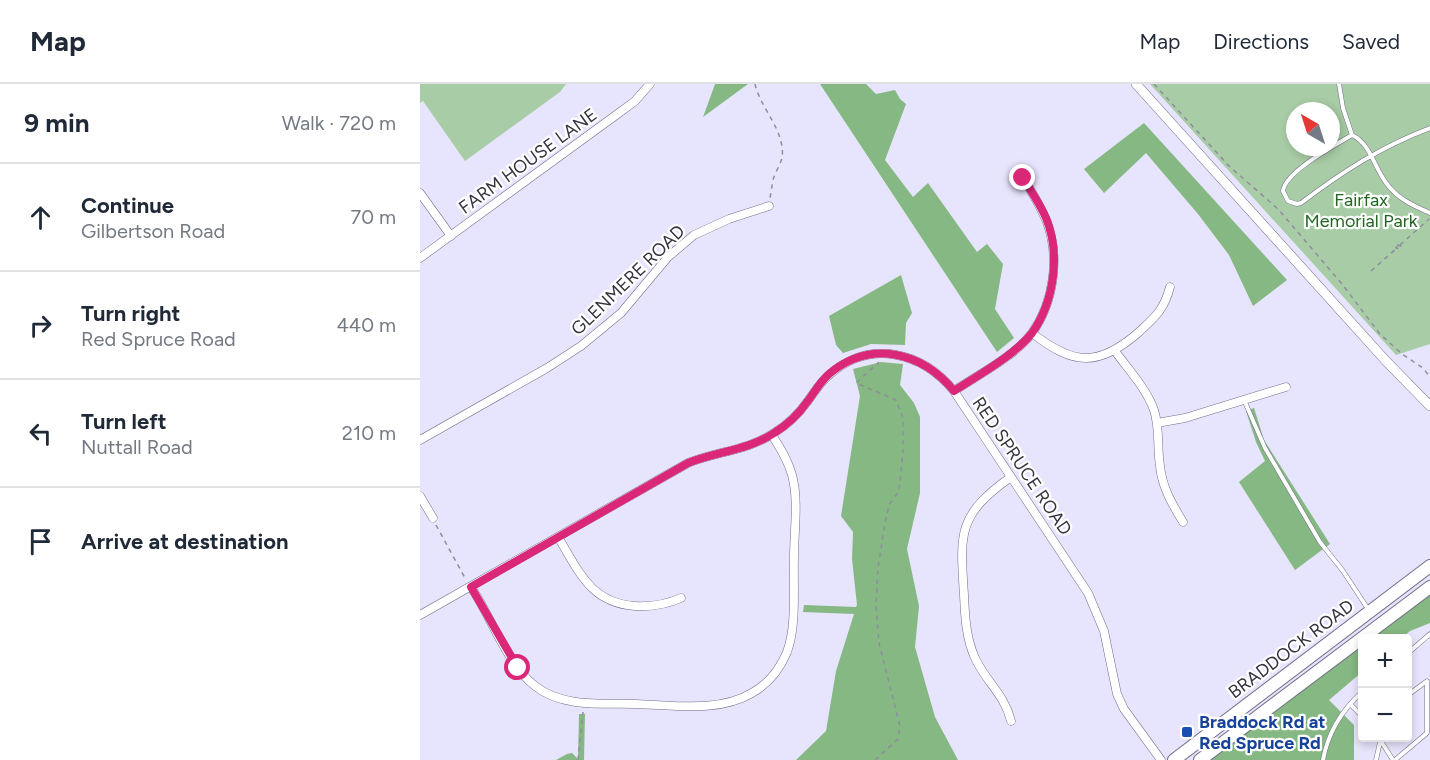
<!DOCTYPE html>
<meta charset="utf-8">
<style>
body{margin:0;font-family:Figtree,sans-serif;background:#f6f6f7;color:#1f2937}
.controls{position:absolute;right:18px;bottom:18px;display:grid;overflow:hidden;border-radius:6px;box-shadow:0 3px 9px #0003}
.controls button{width:54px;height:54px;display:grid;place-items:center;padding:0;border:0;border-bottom:2px solid #e0e1e3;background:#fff;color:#1f2937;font:30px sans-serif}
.compass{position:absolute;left:866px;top:18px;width:54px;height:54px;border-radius:50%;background:#fff;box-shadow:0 3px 9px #0003;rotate:321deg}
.stop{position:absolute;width:18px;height:18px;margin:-14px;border:4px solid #db2777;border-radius:50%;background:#fff}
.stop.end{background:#db2777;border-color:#fff;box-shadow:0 2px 6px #0008}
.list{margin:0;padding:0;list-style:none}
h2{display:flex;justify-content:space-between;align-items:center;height:78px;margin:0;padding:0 24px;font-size:26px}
h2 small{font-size:20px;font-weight:400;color:#747a83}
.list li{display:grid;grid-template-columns:39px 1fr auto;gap:18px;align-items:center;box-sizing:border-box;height:108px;padding:0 24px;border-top:2px solid #e0e1e3}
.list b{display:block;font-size:22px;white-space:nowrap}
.list p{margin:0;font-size:20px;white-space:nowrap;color:#747a83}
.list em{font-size:20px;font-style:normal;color:#747a83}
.icon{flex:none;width:33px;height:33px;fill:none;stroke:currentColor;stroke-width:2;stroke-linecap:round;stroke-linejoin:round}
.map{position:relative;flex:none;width:1010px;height:676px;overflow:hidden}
header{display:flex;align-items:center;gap:36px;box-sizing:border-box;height:84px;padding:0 30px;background:#fff;border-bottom:2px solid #e0e1e3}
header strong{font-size:28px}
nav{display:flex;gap:33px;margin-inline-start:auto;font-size:21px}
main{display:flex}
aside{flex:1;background:#fff}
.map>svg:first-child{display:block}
.green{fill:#a8cca5;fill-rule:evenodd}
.forest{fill:#85b882}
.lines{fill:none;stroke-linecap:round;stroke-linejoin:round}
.service-casing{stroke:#726e89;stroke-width:5}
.minor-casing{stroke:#726e89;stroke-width:9}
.tertiary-casing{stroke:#726e89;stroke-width:10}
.primary-casing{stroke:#726e89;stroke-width:14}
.path{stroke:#8f8c9f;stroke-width:1.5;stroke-dasharray:4.5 4.5;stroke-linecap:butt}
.service{stroke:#fff;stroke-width:4}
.minor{stroke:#fff;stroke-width:8}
.tertiary{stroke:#fff;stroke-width:9}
.primary{stroke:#fff;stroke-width:12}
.route{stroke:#db2777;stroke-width:8}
.transit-dot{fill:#1a4fb4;stroke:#fff;stroke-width:2}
.labels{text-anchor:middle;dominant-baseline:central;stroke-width:4.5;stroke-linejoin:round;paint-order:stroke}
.street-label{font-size:18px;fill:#35333f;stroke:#fff}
.park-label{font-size:18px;fill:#226621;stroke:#fff}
.transit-label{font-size:18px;font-weight:bold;fill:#164399;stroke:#fff;text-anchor:start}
</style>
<header>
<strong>Map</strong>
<nav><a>Map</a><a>Directions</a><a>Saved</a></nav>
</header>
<main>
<aside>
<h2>9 min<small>Walk · 720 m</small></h2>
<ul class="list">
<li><svg class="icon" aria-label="ahead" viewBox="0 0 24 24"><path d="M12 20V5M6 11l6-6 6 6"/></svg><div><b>Continue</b><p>Gilbertson Road</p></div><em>70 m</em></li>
<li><svg class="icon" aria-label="right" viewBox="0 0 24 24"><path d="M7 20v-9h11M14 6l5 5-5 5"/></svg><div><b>Turn right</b><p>Red Spruce Road</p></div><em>440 m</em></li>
<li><svg class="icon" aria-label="left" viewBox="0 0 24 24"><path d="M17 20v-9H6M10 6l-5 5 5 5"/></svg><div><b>Turn left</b><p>Nuttall Road</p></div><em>210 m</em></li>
<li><svg class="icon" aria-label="arrive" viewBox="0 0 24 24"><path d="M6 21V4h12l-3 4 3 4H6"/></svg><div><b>Arrive at destination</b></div></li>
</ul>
</aside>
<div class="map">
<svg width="1010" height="676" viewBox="0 0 1010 676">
<rect width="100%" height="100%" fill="#e7e4fd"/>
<path class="green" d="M0,0H146L140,8L45,77L3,17L0,19Z
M730,0H1010V260L976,271ZM875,27H911V63H875Z"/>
<path class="forest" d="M295,0H328L283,33L294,3Z
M400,0H446L456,10L475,6L480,15L486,20L465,76L493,113L508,99L557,168L567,160L583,180L575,225L594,254L577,268Z
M724,39L867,196L833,222L809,171L778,130L726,69L684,109L664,85Z
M481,191L492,229L486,239L485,261L451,260L423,269L416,261L409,232Z
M461,278L483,280L480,301L494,319L500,333V409L487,465L499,522L495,563L515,633L538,676H376L406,647L416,587L434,530L383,528L384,521L436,523L437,521L432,475L433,448L421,432L440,312L433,285Z
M834,324L844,356L910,460L875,486L819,398L845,377L836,358L826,327Z
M1010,510V539L990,547L982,554H947Z
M942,558V588L909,616L934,641V676H791L793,672Z
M159,630H165L164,676H136L147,670L152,669L158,675Z"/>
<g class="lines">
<g class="service-casing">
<path id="service" d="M919,0L923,24L932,51C951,60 954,84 967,100C978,115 994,122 1010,129
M932,51C915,61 865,88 863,107L868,117L877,120L881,119C922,88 962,62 1010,44
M824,316L845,364L900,458L923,487L948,525
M988,569L1010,550
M930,620L942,632
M959,654L973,676
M903,676C908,648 921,627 942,608
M956,676L960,658
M975,676L1007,649V597L988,611"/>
</g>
<g class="minor-casing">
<path id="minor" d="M0,109L31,152
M0,174L203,26L215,17L230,0
M612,249C653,281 678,284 719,248C735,233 744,226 750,203
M695,267C708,285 726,304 734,326C740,344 737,364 740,382C742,403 752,420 763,438
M534,307C558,291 595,272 612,249C634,218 640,174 627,138C621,123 612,108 603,94
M737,339L765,334L866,303
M0,356L127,284L161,262L201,229L248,173L274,151L309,135L349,122
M591,393C537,431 540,450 544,511C545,533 546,554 555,574C566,598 585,611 591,637
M0,412L13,434
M138,453C159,487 170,519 215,522C232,523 245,521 261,514
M51,503C72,534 86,579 115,602C143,624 183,619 216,620C254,621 298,629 332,609C348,600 360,585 367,568C377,542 373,501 374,473C374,447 379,417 372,391C368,376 360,364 352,351
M0,531L268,379C295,368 329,366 354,349C367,341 378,331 387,318C394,309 400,298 410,290C451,255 502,268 534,307L668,509L684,547L697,610L704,625L741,676"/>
</g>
<g class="tertiary-casing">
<path id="tertiary" d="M716,0L966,277L1010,322"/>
</g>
<g class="primary-casing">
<path id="primary" d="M754,676L1010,482
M780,676L1010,503"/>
</g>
<path class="path" d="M335,0C340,24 366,47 362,74C360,81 355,89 353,96C352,102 351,108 350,114
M734,0L809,82L858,125L922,200L960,250L982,270L1003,284L1010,293
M977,161L981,162L980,165L976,164Z
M980,161L1009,135
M951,187L977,164
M16,441L45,494
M158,676L163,628
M455,676L478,655L480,642L459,559L456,521L458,484L465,439L469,421L479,407L483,368V334L476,316L436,299L459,278"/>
<use href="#service" class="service"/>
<use href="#minor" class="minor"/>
<use href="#tertiary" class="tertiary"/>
<use href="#primary" class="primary"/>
</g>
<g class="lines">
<path class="route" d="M98,584L51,503L268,379C295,368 329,366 354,349C367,341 378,331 387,318C394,309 400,298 409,290C451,255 502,268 534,307C558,291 594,272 612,249C634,218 641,170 626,134C620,120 611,107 603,94"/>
</g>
<rect class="transit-dot" x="761" y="642" width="12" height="12" rx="3"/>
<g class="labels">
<g class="street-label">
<text transform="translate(108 77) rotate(-36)">FARM HOUSE LANE</text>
<text transform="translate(208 196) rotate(-44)">GLENMERE ROAD</text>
<text transform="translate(602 382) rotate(56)">RED SPRUCE ROAD</text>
<text transform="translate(871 565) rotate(-37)">BRADDOCK ROAD</text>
</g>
<g class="park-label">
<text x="941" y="116">Fairfax<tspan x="941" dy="21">Memorial Park</tspan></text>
</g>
<g class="transit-label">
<text x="779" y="638">Braddock Rd at<tspan x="779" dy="21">Red Spruce Rd</tspan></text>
</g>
</g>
</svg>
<div class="controls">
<button>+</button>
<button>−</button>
</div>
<svg class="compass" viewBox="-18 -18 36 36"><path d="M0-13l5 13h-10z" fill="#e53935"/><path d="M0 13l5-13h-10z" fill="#747a83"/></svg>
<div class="stop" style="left:98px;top:584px"></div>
<div class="stop end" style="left:603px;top:94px"></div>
</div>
</main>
